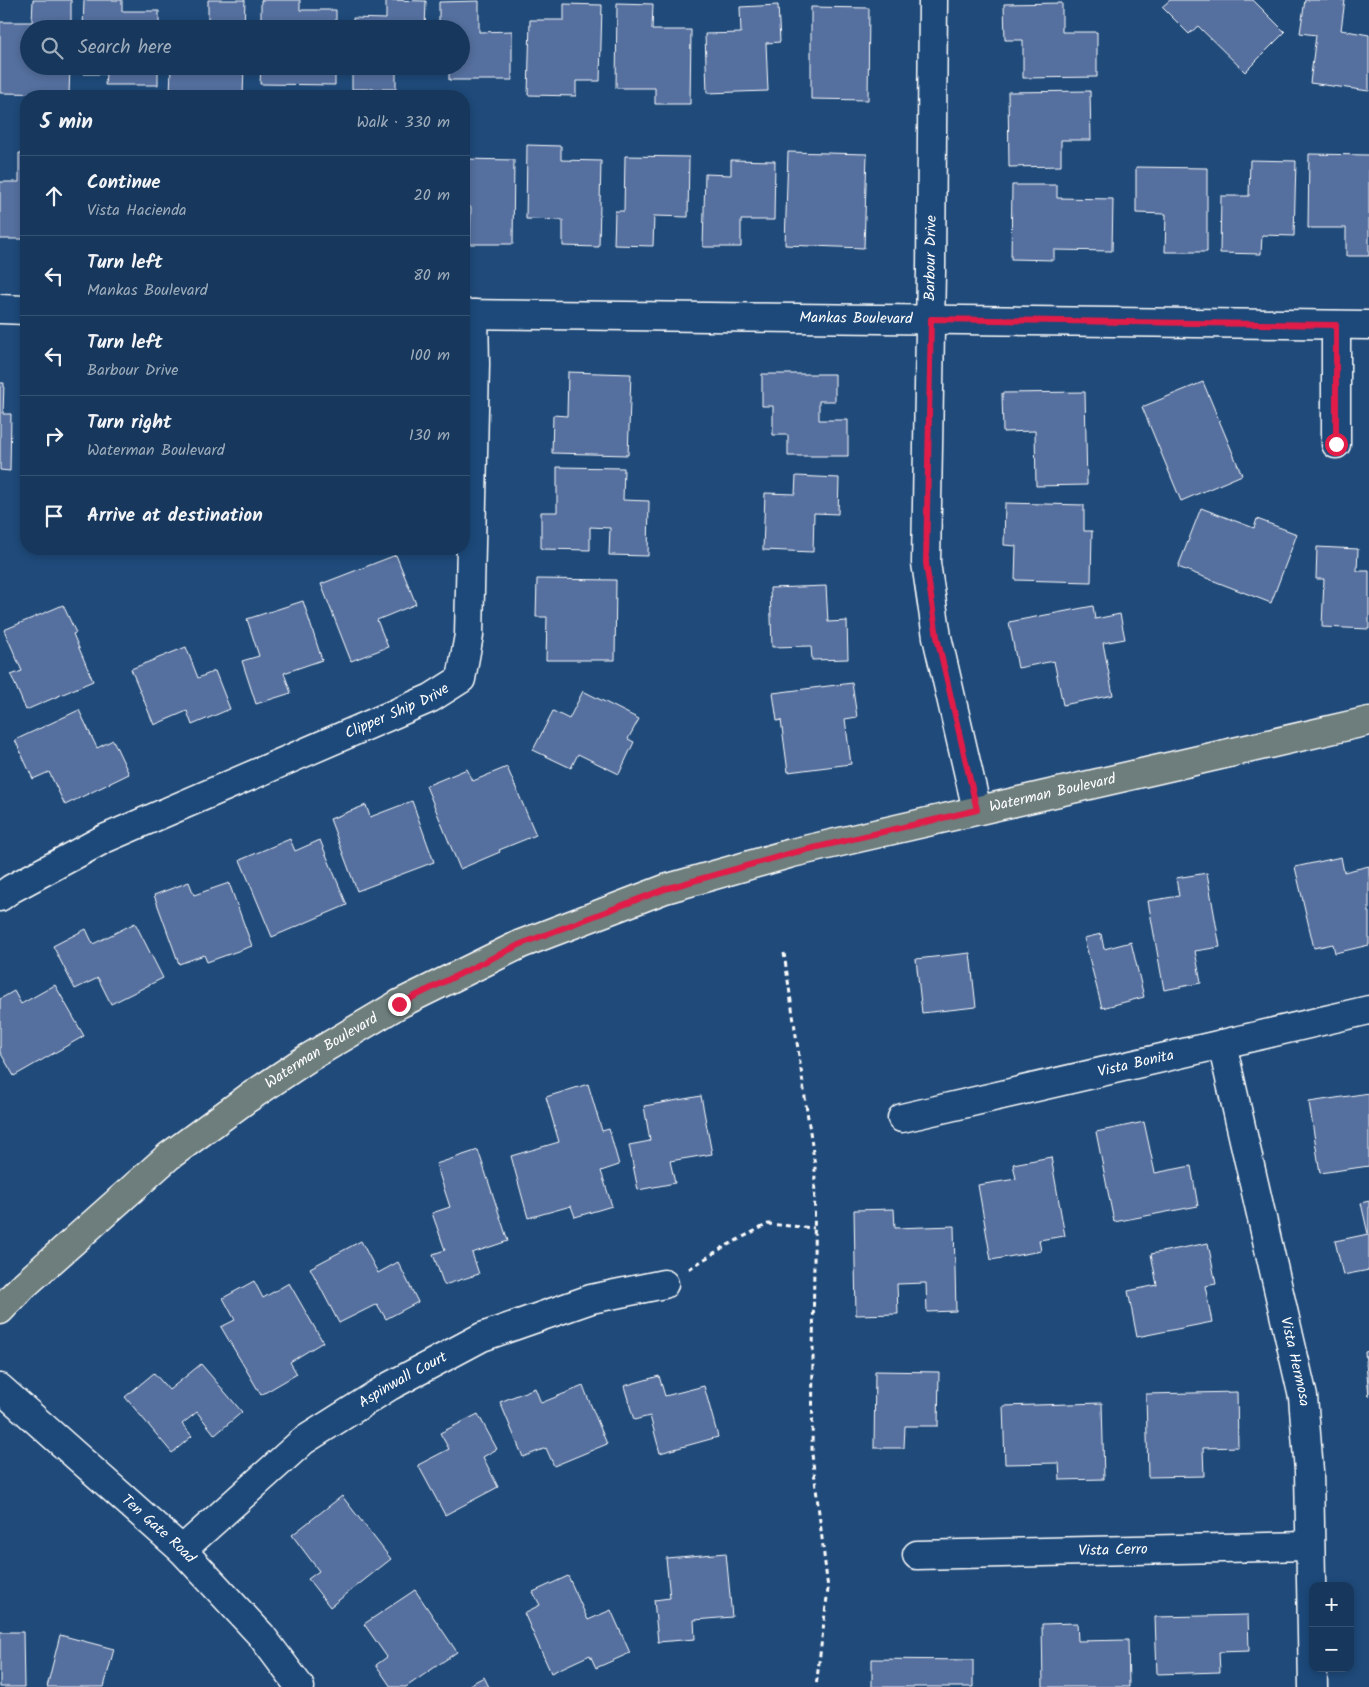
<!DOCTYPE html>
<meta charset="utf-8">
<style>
body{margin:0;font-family:Kalam,sans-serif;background:#244365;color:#f1f3f6}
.controls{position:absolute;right:15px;bottom:15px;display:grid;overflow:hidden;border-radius:10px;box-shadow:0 2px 8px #0003}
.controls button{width:45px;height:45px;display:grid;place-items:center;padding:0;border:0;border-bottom:1px solid #365272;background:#17385c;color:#f1f3f6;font:25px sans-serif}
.stop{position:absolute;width:15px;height:15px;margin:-11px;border:4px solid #e11d48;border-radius:50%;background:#fff}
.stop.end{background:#e11d48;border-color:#fff;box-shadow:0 1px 5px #0008}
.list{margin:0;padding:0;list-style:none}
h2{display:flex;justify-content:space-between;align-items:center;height:65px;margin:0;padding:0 20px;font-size:21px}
h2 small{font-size:16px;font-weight:400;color:#9eacbb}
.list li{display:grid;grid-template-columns:32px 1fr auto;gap:15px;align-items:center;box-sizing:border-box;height:80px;padding:0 20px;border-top:1px solid #365272}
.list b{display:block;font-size:19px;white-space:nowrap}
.list p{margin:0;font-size:16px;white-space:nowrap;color:#9eacbb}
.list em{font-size:16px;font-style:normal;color:#9eacbb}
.icon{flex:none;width:28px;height:28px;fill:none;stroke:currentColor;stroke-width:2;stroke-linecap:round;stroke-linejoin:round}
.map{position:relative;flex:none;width:1369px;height:1687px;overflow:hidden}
.search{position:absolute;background:#17385c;box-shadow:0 2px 8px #0003;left:20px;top:20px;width:450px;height:55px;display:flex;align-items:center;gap:12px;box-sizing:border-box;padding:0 18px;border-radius:28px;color:#9eacbb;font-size:19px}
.panel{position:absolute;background:#17385c;box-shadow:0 2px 8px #0003;left:20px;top:90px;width:450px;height:465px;border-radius:20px}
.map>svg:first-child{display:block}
.building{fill:#556f9f;stroke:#fff}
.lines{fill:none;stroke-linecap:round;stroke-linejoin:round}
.minor-casing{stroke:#fff;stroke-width:31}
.major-casing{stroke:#fff;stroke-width:31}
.path{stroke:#fff;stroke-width:3;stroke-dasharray:5 4;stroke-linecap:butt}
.minor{stroke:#1f4a7a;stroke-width:28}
.major{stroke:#6d7e7c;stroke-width:28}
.route{stroke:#e11d48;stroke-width:6}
.labels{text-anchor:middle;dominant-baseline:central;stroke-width:4;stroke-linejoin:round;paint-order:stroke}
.street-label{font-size:15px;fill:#fff;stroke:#1f4a7a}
</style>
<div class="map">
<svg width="1369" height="1687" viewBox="0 0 1369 1687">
<rect width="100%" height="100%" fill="#1f4a7a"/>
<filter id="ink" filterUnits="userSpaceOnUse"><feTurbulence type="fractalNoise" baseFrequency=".02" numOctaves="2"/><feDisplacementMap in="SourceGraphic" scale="10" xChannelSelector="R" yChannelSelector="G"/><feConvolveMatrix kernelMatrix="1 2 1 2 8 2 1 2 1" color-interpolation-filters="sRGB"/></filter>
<g filter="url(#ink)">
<path class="building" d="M33,0H71V29H29V66H70L69,94L0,93V22H32Z
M84,0H122V11H159V29H83Z
M208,0H245L244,29H171V26H208Z
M261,0H300V10H336V29H261Z
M386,0L426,1L425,29H353V18L386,19Z
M1170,0H1253L1285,32L1245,72L1198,26L1189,34L1162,7Z
M1305,0H1345L1341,30L1369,35V91L1310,83L1316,35L1300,33Z
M479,1V32L512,31V80H449V66H461V29H439V2Z
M617,3L653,4L652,30H691L690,104H655V88H616Z
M1062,3V32H1097V77L1023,78V40H1005L1004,4Z
M564,4L602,5L600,81H576V96L528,95L530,20H564Z
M778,5L780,42L766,43L768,91L707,93L705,34L741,33L740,7Z
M811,7L869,8L868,100L811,99Z
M83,66H158V85H105L106,74H83Z
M171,66H244L243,96L170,95Z
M261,66H335V85L260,84Z
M352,66H396V89H352Z
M1090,91L1091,140H1061V166L1009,167L1008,92Z
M527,145L561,146V160L601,161L599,247L563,246V220L526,219Z
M788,152L867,154L864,248L785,245Z
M19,153H26V239H0V182H19Z
M1309,154L1369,155V256H1346V228H1308Z
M625,156L689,157L688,217L654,216L653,246L614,245L615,211H624Z
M464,159L514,160L513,244H470L471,207H464Z
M731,160L775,161L774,220H741V247H703L705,174L731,175Z
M1250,160L1296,161L1294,236L1262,235L1261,254L1220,253L1221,196H1249Z
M1136,167L1207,168V252H1165L1166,214L1136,213Z
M1012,185H1057V198L1113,199L1112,251L1054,250V260L1011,259Z
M568,372L631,374L628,455L552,453L553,415L567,416Z
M762,374H835V401H819V420H848V456H788V435H773V406H762Z
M1203,382L1242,475L1181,501L1142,407Z
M0,383H4L3,414H11L10,471L0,470Z
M1085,392L1087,485L1036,486L1035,431L1003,432L1002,393Z
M25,404H26V470H25Z
M557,467L624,468L623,500L649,501L648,556L609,555L610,528L590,527V550L541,549V512H557Z
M796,476L839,478L838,514L814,513L813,552L763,550L765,493L795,494Z
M1005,503L1084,505V531H1092L1091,582L1015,580L1016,546L1004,545Z
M1201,508L1254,528L1257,519L1297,534L1271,603L1178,567Z
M1317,547L1358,549L1357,571H1369V629L1322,627L1324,579H1316Z
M396,555L416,604L377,620L388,647L351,661L321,584Z
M537,579L616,580L615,660H546L547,617H536Z
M826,586L828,622L847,621L848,659L812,660L811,646L772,647L770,588Z
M303,601L322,660L284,673L291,693L256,704L242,661L259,656L247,619Z
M63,605L76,633L73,634L93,681L26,710L11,675L22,671L4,630Z
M1093,606L1095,619L1120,614L1125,639L1103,643L1113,695L1063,705L1054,661L1018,668L1009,622Z
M186,647L198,678L215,671L230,709L192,725L187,711L154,725L131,669Z
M852,683L857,717L845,719L851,764L788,772L781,720L777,721L773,693Z
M583,691L639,719L628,739L634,742L619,774L578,754L571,768L533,750L553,711L569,719Z
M79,710L97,748L113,740L129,774L65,805L49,772L33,779L15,740Z
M507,767L536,835L499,850L500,852L460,869L426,786L467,769L473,781Z
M412,801L434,862L357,891L330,819L366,805L370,817Z
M290,839L295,851L320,840L347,905L272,937L240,860Z
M1341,857L1344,872L1369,866V945L1335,953L1333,944L1314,948L1295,867Z
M1207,873L1220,947L1195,951L1201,983L1164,990L1148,901L1179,896L1176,878Z
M189,882L194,895L229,883L252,946L207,962L204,955L179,964L154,895Z
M135,923L163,978L111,1004L98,978L75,989L53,946L86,929L93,944Z
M1101,934L1104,949L1131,942L1144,997L1102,1008L1084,938Z
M970,953L976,1007L922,1013L916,959Z
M55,985L84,1036L14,1076L0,1052V999L14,991L21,1004Z
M588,1084L602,1131L609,1129L619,1165L601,1171L612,1206L575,1217L571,1206L528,1218L511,1156L559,1142L546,1097Z
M1369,1093V1166L1320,1173L1309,1102Z
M701,1096L712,1154L670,1161L675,1183L638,1190L629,1145L650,1141L644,1106Z
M1144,1122L1155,1173L1191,1166L1198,1206L1114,1222L1096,1132Z
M478,1150L508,1241L472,1253L479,1274L444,1285L433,1254L445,1250L432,1213L450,1207L436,1164Z
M1051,1157L1065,1236L1039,1240L1041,1251L991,1260L978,1185L1016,1179L1013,1164Z
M1369,1201V1270L1343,1275L1335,1241L1368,1234L1361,1203Z
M894,1209L895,1228L954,1226L956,1311L927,1312L926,1283L897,1284L898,1314L856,1315L854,1210Z
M361,1241L378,1273L398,1262L418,1302L386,1319L377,1304L339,1323L310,1268Z
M1208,1243L1216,1284L1205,1286L1212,1322L1137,1337L1128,1291L1157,1285L1151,1254Z
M254,1281L263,1298L289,1283L323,1342L290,1362L297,1374L261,1395L221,1327L235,1320L223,1298Z
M1369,1351V1396L1365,1352Z
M201,1364L242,1412L215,1435L197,1412L182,1424L192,1436L172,1453L125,1397L154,1373L169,1390Z
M875,1371L939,1372L938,1426H905L904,1448H874Z
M659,1376L665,1396L704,1386L718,1437L660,1453L650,1416L634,1420L624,1386Z
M583,1386L607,1444L554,1466L546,1448L523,1457L500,1402L535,1388L541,1403Z
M1237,1392L1238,1447L1203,1448L1204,1476L1148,1477L1146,1394Z
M1102,1403L1104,1479L1060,1480L1059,1463L1005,1464L1003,1406Z
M478,1414L497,1449L483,1457L498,1487L445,1515L418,1465L449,1449L440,1433Z
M342,1496L391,1559L330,1607L308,1579L319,1571L292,1535Z
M726,1553L732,1617L694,1620L695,1639L658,1642L654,1600L670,1598L666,1558Z
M568,1576L588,1620L611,1610L630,1653L596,1668L590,1655L551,1673L524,1613L540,1605L533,1592Z
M415,1590L457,1652L406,1687H391L376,1665L387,1657L364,1624Z
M1248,1615L1249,1651L1219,1652L1220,1672L1157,1674L1155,1617Z
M1077,1623L1078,1641L1128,1640L1129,1687H1043L1042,1624Z
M0,1632H23L24,1687H0Z
M60,1635L114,1649L104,1687H47Z
M872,1659L973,1660V1687H872Z
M484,1677L489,1687H465Z"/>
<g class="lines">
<g class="minor-casing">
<g id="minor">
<path d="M933,0L931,271L926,563L937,637L977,810"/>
<path d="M0,309L26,310"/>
<path id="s1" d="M464,314L1369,325"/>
<path d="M1336,325V444"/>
<path id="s2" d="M0,897L11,889L104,839L431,698L461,679L469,635L475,364L474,314"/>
<path id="s3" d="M1222,1044L1303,1397L1309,1471L1313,1687"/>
<path id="s4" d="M902,1118L1369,1010"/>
<path id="s5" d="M0,1388L182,1550L261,1635L300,1687"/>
<path id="s6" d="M182,1550L303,1441L390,1386L482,1337L591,1299L664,1284"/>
<path id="s7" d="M917,1555L1310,1546"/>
</g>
</g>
<g class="major-casing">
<g id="major">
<path id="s8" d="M0,1310L23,1286L169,1156L248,1098L308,1058L399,1004L521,944L665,889L792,853L1369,721"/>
</g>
</g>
<path class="path" d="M784,953L815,1166L812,1454L828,1589L816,1687
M689,1269L722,1248L768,1224L814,1228"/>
<use href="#minor" class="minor"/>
<use href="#major" class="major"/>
</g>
</g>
<g class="lines" filter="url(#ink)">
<path class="route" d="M399,1004L521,944L665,889L792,853L977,810L937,637L926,563L931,319L1336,325V444"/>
</g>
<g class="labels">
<g class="street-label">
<text transform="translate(931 258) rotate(-89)">Barbour Drive</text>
<text stroke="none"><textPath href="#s1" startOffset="392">Mankas Boulevard</textPath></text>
<text stroke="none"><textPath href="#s2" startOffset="439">Clipper Ship Drive</textPath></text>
<text stroke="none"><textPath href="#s8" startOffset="1194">Waterman Boulevard</textPath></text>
<text stroke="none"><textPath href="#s8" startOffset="414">Waterman Boulevard</textPath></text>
<text stroke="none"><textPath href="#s4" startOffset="240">Vista Bonita</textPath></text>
<text stroke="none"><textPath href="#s3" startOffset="326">Vista Hermosa</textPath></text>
<text stroke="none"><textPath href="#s6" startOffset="280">Aspinwall Court</textPath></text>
<text stroke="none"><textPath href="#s5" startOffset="212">Ten Gate Road</textPath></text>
<text stroke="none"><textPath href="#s7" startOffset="196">Vista Cerro</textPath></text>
</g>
</g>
</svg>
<div class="controls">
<button>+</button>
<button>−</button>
</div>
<div class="stop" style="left:1336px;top:444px"></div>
<div class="stop end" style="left:399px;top:1004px"></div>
<div class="search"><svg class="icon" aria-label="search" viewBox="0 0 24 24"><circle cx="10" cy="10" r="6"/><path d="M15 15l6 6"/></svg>Search here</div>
<section class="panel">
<h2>5 min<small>Walk · 330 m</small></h2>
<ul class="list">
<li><svg class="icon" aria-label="ahead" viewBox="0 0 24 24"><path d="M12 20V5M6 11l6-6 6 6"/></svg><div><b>Continue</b><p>Vista Hacienda</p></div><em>20 m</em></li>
<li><svg class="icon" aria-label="left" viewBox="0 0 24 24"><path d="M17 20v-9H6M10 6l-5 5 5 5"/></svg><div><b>Turn left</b><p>Mankas Boulevard</p></div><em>80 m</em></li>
<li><svg class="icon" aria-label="left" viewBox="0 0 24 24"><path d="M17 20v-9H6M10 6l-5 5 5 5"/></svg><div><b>Turn left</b><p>Barbour Drive</p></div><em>100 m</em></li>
<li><svg class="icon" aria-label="right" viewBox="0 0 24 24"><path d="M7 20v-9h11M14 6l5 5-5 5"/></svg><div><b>Turn right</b><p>Waterman Boulevard</p></div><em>130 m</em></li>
<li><svg class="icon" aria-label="arrive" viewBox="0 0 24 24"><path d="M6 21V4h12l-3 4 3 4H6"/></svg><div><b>Arrive at destination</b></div></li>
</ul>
</section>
</div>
